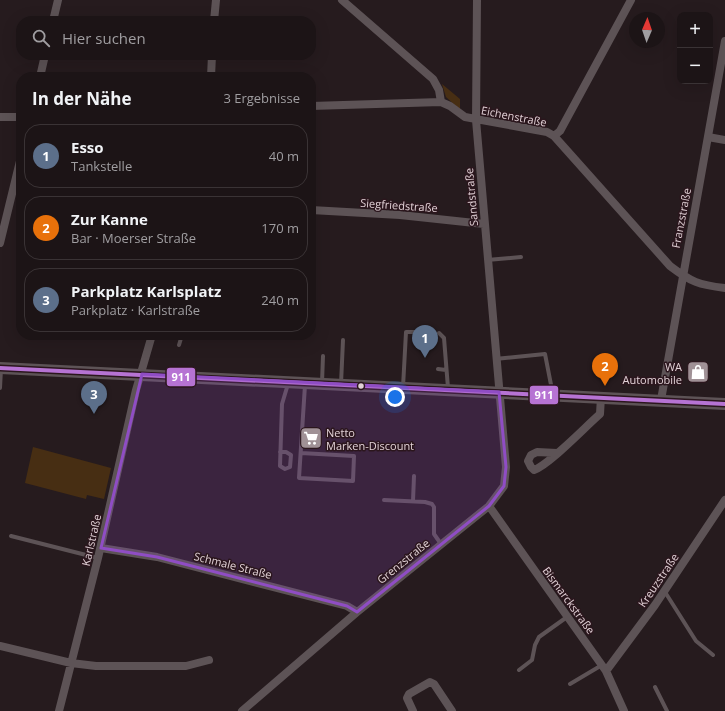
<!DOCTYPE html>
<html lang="de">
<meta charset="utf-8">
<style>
body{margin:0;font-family:"Open Sans",sans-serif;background:#251d1f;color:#f1f3f6}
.controls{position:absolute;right:12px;top:12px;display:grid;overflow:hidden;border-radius:8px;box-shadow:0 4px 16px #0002}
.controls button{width:36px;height:36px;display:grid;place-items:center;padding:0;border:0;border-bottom:1px solid #3a3335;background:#1c1416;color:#f1f3f6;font:20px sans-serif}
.compass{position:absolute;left:629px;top:12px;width:36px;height:36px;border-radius:50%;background:#1c1416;box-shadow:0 4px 16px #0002;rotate:2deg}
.you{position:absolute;left:395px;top:397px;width:14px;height:14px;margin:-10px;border:3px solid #fff;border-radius:50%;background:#1a73e8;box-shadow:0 0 0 6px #1a73e833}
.badge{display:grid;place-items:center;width:26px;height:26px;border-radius:50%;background:#a09196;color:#fff;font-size:13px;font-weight:700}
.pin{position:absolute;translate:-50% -33px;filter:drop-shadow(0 1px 2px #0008)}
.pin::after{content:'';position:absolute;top:21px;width:14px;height:12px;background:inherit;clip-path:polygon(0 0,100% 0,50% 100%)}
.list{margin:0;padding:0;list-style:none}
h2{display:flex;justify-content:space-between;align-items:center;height:52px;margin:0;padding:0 16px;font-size:17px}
h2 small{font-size:13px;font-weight:400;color:#a09ea1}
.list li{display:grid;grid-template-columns:26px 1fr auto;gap:12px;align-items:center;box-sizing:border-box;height:64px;margin:0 8px 8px;padding:0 8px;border:1px solid #3a3335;border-radius:16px}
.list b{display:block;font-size:15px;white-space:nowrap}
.list p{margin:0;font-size:13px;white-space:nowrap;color:#a09ea1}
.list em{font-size:13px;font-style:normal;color:#a09ea1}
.icon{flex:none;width:22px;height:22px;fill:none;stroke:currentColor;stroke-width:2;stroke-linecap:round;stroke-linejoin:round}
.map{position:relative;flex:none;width:725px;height:711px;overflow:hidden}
.search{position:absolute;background:#1c1416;box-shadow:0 4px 16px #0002;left:16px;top:16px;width:300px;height:44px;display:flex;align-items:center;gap:10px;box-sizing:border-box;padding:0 14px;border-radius:16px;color:#a09ea1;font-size:15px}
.panel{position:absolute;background:#1c1416;box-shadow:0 4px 16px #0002;left:16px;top:72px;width:300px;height:268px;border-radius:16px}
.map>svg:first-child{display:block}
.green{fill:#472e13}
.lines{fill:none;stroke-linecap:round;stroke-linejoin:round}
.lane{stroke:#5d5356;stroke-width:4}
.street{stroke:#5d5356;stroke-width:8}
.secondary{stroke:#5d5356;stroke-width:12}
.bus-1-casing{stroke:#2b161d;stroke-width:7}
.bus-1{stroke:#b673d3;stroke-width:4}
.marked{fill:#8f4dc4;fill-opacity:0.2;stroke:#8f4dc4;stroke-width:3;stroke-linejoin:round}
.bus-dot{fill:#e1d1d6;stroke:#2b161d;stroke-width:1.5}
.labels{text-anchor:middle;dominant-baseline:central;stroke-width:3;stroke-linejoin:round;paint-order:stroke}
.street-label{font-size:11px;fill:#e1d1d6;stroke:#2b161d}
.poi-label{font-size:11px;fill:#e1d1d6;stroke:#2b161d;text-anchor:end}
.line-badge{stroke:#2b161d;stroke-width:1.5}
.badge-label{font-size:11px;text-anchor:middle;font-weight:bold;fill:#fff}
</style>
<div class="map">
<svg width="725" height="711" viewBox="0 0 725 711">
<rect width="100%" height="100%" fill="#261b1e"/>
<path class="green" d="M442,84L460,99V110L446,97Z
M33,447L111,468L104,499L87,495L86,499L25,483Z"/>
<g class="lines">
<path class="lane" d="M487,260L521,257
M439,333L444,338L448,388
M179,345L182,335
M495,359L545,354L553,395
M438,369L446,370
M322,383L323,356
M341,384L343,340
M403,387L406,332H427
M0,388L1,369
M280,452H286L291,455L290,467L285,469L280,466L282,404L288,384
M301,453L354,456L353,481L299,478C301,447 303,416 305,385
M384,500L425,502L432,504L434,507V534L441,544
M413,501L414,476
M11,536L98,558
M665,592L696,641L713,655
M519,670L532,660L535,645L539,637L567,617
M570,684L602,665
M655,687L667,711"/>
<path class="street" d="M342,0L433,79L439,90L441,102
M53,21L58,0
M214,21L216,0
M40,77L45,55
M211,77L212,55
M311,106L441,102L450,106L465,117L547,132L554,136L670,266C691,282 699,285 725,288
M0,117H21
M554,136L560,131L631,0
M708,137L725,140
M311,210L400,215L484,224
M0,243L21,157
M661,400L725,41
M557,453L537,452L531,455L528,461L531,467L534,470C550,464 585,427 600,414L601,397
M489,506L606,671L624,711
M101,548L157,557L347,606L357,612
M0,646L71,663L96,666H186L209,660
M606,671L655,605L725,500
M59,711L98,558L136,390L152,335
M242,711L356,613L489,506L504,486L506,467L476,120L477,0
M413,711L407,698L409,694L430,682L434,684L452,711"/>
<path class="secondary" d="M0,368L725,404"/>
<g class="bus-1-casing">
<path id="bus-1" d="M0,368L725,404"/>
</g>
<use href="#bus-1" class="bus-1"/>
</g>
<path class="marked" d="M142,374L499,392L506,467L504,486L489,506L357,612L347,606L157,557L101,548Z"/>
<defs>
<g id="shop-square" transform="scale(1.15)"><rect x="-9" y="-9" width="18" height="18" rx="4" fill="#a09196" stroke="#2b161d"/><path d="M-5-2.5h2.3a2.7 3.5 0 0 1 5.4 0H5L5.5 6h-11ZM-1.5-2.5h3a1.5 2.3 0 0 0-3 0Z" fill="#fff"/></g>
<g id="supermarket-square" transform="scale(1.15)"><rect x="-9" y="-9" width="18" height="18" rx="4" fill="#a09196" stroke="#2b161d"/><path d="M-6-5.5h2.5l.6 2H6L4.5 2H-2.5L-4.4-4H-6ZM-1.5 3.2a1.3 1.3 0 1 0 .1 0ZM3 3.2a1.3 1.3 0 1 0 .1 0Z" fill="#fff"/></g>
</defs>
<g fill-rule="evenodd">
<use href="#shop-square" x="698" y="372"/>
<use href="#supermarket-square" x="311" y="438"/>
</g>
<circle class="bus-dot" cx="361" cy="386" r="3.5"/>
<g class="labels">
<g class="street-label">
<text transform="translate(514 116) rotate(11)">Eichenstraße</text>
<text transform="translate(471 197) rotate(-95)">Sandstraße</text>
<text transform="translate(399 205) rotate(4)">Siegfriedstraße</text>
<text transform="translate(681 218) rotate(-79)">Franzstraße</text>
<text transform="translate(91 540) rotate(-77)">Karlstraße</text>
<text transform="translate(403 561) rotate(-39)">Grenzstraße</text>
<text transform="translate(233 565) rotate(14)">Schmale Straße</text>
<text transform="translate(658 580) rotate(-56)">Kreuzstraße</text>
<text transform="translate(569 600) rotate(54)">Bismarckstraße</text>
</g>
<g class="poi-label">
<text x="682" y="366">WA<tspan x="682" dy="13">Automobile</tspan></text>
<text x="326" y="432" text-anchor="start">Netto<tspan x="326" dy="13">Marken-Discount</tspan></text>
</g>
</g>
<g class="line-badge">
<rect x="166" y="367" width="30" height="20" rx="4" fill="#b673d3"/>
<rect x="529" y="385" width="30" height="20" rx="4" fill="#b673d3"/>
</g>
<g class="badge-label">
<text x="181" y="381">911</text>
<text x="544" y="399">911</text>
</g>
</svg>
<div class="controls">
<button>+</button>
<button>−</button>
</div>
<svg class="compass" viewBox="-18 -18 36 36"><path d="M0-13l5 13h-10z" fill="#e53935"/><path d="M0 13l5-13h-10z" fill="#a09ea1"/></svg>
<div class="you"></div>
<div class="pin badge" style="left:425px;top:358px;background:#5c6f8a">1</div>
<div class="pin badge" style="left:605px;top:386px;background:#e8710a">2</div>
<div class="pin badge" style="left:94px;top:414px;background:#5c6f8a">3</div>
<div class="search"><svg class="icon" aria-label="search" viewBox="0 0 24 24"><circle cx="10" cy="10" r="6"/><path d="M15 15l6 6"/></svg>Hier suchen</div>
<section class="panel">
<h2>In der Nähe<small>3 Ergebnisse</small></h2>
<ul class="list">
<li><span class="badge" style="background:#5c6f8a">1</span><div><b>Esso</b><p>Tankstelle</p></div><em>40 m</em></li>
<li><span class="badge" style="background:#e8710a">2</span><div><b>Zur Kanne</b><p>Bar · Moerser Straße</p></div><em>170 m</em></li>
<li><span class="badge" style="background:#5c6f8a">3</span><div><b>Parkplatz Karlsplatz</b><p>Parkplatz · Karlstraße</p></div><em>240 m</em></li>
</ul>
</section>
</div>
